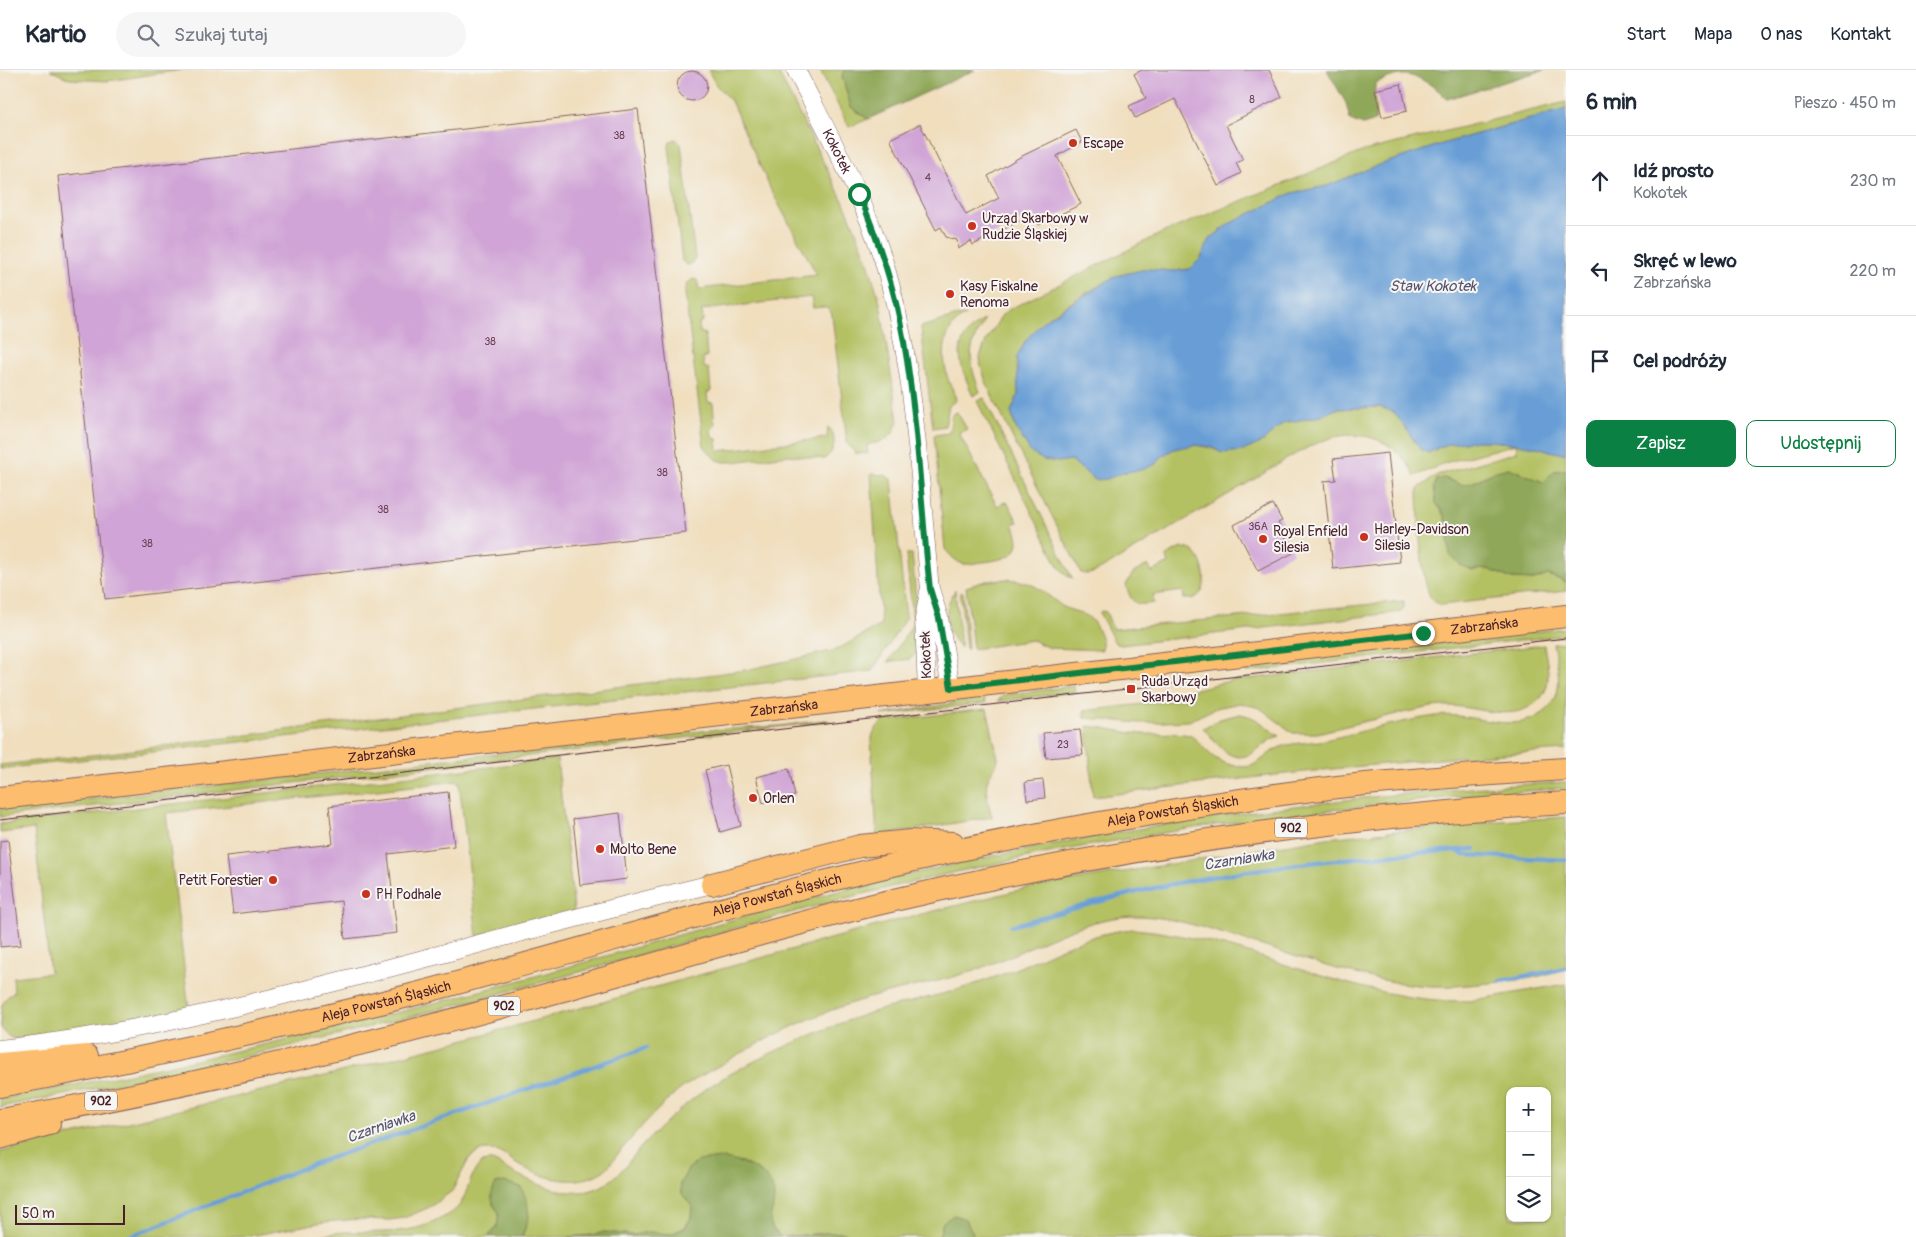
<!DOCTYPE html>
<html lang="pl">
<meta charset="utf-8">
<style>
body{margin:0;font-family:Pangolin,sans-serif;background:#f6f6f7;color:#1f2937}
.controls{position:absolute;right:15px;bottom:15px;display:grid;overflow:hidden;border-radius:10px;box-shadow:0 1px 4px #0004}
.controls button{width:45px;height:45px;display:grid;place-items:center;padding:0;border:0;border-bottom:1px solid #e0e1e3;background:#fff;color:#1f2937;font:25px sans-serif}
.scale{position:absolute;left:15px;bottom:12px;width:110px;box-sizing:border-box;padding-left:5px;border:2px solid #4a1f2b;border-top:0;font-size:14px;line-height:18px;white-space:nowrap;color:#4a1f2b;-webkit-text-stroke:4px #f6f6f2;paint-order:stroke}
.stop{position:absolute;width:15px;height:15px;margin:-11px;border:4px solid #0b8043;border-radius:50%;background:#fff}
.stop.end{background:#0b8043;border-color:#fff;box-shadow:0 1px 5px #0008}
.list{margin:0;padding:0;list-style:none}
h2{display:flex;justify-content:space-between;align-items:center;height:65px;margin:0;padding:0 20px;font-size:21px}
h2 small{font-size:16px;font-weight:400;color:#747a83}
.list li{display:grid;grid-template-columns:32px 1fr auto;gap:15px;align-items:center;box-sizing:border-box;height:90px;padding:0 20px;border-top:1px solid #e0e1e3}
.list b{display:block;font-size:19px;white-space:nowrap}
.list p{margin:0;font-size:16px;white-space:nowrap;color:#747a83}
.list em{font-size:16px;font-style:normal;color:#747a83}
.actions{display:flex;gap:10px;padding:15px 20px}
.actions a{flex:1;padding:11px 0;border:1px solid #0b8043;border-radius:10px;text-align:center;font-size:18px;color:#0b8043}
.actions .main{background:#0b8043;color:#fff}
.icon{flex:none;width:28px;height:28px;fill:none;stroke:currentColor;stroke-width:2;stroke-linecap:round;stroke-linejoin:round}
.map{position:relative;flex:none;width:1566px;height:1167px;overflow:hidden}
header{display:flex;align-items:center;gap:30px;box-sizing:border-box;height:70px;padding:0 25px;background:#fff;border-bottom:1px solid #e0e1e3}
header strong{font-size:24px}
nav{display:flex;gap:28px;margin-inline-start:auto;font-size:18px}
.search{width:350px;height:45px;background:#f6f6f7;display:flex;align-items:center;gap:12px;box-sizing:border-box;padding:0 18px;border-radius:28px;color:#747a83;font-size:19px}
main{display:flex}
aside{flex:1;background:#fff}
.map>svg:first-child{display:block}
.green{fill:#b4c163;stroke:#7f7047;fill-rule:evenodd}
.forest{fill:#8fa759;stroke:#6c6342}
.water{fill:#689ed5;stroke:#595e80}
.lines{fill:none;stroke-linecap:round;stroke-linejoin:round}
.stream{stroke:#689ed5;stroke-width:4.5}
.building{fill:#d0a4d6}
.minor-casing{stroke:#84625e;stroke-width:19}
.major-casing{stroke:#84625e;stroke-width:24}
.minor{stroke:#fff;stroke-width:18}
.major{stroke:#fcbd6e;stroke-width:22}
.tram{stroke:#4a1f2b;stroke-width:1}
.route{stroke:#0b8043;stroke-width:6}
.poi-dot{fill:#c8321e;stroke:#f6f6f2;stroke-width:2}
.labels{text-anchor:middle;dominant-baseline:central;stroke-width:4;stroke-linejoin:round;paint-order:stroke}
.number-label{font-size:11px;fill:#6c4056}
.shield{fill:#f6f6f2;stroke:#7e6067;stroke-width:1}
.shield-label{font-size:12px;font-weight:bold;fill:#4a1f2b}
.poi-label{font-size:14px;fill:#4a1f2b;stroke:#f6f6f2;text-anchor:start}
.street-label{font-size:14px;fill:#4a1f2b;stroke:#f6f6f2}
.water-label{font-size:15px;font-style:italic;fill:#56526f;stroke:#f6f6f2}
</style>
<header>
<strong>Kartio</strong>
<div class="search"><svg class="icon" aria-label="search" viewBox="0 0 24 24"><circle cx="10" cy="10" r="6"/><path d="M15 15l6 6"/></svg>Szukaj tutaj</div>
<nav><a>Start</a><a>Mapa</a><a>O nas</a><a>Kontakt</a></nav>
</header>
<main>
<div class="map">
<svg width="1566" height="1167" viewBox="0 0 1566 1167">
<rect width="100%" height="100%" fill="#f6f6f2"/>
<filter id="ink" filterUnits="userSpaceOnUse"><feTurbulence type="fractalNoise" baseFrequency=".02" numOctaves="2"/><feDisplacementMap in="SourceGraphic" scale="10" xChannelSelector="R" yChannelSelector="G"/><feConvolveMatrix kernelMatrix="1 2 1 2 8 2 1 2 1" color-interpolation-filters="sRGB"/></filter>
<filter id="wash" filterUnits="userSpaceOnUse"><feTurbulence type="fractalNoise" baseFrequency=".0096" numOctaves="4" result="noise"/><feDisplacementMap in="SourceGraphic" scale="20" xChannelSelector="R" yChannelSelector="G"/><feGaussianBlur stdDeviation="1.12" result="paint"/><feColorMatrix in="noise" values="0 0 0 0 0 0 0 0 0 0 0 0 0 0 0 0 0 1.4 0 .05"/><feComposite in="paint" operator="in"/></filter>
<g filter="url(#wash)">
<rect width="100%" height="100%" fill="#f0debd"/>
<path class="green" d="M50,0H181L108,11L69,9Z
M708,0H777L847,139L867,189L880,232L898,351C891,370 886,371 867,375L868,384L855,383L847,373L832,245C829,235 822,237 813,238L811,227L702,240L703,251L699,253L700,262L705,264L707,286L703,288L704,297L709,299L711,321L707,323L708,332L713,333L715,356L711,359L712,367L717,369L718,381L827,368L828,357C838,366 835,383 824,389L789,385L732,392H724L715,389L704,376L685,223L687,214L693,209L697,210L699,219L817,205L771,120L731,31L716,15Z
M820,0H844L842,6L851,37L868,49L849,57Z
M1566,32V39L1445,73L1373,97L1327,116L1292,123L1229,154L1210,169L1201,188L1190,199L1174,201L1146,199L1116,206L1078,228L1043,251L1018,306V325L1011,342L1015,356L1031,383L1058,392L1071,390L1095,410C1108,409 1113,405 1125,402C1135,399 1146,400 1155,394C1158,392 1160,388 1163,385C1182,372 1203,373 1222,383L1272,362L1284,353L1321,346L1336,339L1380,337L1394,342L1428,383C1435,380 1442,375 1450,374C1478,368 1508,372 1536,377C1546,379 1555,384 1566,383V400L1554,401L1543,412L1509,398L1483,407L1472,413L1462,415L1444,408L1436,433C1445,445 1450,457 1448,472L1472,500L1488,499L1512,509L1534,510L1548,505L1566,512V521L1441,535C1437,533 1434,532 1431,528C1420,509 1419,447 1418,423L1419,418L1437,405L1517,382L1516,374L1448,392L1415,406C1400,377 1374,361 1340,366C1316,369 1279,394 1258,407C1206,437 1155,468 1103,498C1095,502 1089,506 1081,503L1017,377L988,317L981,297L980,287L986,271L1002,245L1010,239L1162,163L1364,81Z
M676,69L681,74L695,188L691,194L687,195L682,191L669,76L670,72Z
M966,245C941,258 941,288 949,312C952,318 955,324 956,330L949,336L945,356L933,358L921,257L954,247Z
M984,250C982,257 977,262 975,268C967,287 973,303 980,322L973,326C960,295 948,271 984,250Z
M984,328L1072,508H1073L1067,506L1058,496L977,331Z
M957,342L967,359L959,363L997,436L1005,432L1008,433L1018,452L1013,454C1027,484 1009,489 983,492C977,492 969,495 963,494C956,492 949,484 945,479L934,365L949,363L952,344Z
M871,404L885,405L892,410L906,548L872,601L0,699V695L110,683L746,600L836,580L881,555Z
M1181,478C1186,478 1192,479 1196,484C1204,493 1210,520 1196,527C1193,529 1188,529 1184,529L1183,521L1153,525L1154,533C1135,536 1132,534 1126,515L1133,503L1148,495L1152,502L1169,493L1166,486Z
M906,484H912L919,566L917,583L910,589L888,592L912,556L913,550Z
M1007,509C1037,512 1040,520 1062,536C1070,541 1079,541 1087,546C1095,551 1105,570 1102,580L1050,578L1032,570L973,579L966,517L986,511Z
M955,520L961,578C944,562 942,540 955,520Z
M960,522H963L968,579H966Z
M1404,531V537L1401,542L1121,575L1115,573L1100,544V542L1102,541L1106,542L1113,559Z
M1566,558V565L1246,602L1245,595Z
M1566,572V680C1408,689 1250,707 1093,727L1087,656C1106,657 1124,663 1143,664C1157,665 1174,661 1188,665C1196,667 1202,677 1208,682C1217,692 1229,695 1242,697C1259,698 1266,682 1281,677C1294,672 1311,673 1325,670C1362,662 1399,651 1436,646C1472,641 1510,666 1543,643C1566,627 1558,597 1553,574Z
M1544,575C1547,596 1555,619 1534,634C1509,653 1473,635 1445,636C1432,636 1419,640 1407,642C1377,648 1347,656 1317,663H1293L1260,638L1240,633L1216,638L1189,651L1140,653L1085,648L1084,641L1185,629L1183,622L1229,611Z
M1074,616L1075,622L998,631L1003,625Z
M982,628H984L986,633L881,645Z
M987,639L998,688C997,696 993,700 989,706C983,718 989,735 992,747L877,766L871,670C874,662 876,657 883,651Z
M1240,644C1262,648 1263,657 1280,666C1268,669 1263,676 1254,682C1230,698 1216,671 1203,658L1220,649Z
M824,650L830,651L0,747V739L711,660L780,656Z
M557,689L574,841L477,866L459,711L166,743L189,940L144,950L16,969L9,967L1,958C0,941 0,930 14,922L13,907L50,903L34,759L0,763V754Z
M1566,712V718C1363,733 1160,757 961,801C806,834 655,883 502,923C336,967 169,1006 0,1037V1029C177,997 352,956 525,909C634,879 741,845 851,818C1085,761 1325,724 1566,712Z
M1566,747V898C1541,908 1517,911 1490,913C1471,915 1450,917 1431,916C1368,913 1306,889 1246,871C1211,860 1172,846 1135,846C1079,847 1029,881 978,899C942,912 904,918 868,928C816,943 768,967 722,994C708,1002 693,1010 681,1019C659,1036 640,1058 622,1079C614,1088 609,1099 598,1104C574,1117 540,1108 518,1094C508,1088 498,1079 486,1080C480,1080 475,1084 470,1087L452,1121L430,1137L404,1148L390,1150L358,1149L324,1152L245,1167H0V1082L325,1006L512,957L898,850L1027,818L1327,768L1486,752Z
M1134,859C1248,868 1353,934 1469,931L1566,914V1167H971L972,1163L943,1152L939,1167H862L843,1163H826L781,1167L774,1161L770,1153L771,1116L761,1102L742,1092L682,1124L692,1135L691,1148L684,1158L671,1164L649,1162L633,1165L604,1162L594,1165L568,1167H522L529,1147L492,1133L499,1143L497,1157L488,1167H314C324,1165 336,1162 346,1162C380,1162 411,1165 442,1148C447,1145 454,1142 458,1137C469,1125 470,1096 486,1091C493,1089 501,1096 507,1099C535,1114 569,1131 600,1117C619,1108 629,1090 643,1075C664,1053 685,1034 710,1016C732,1002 756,990 780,979C811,965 843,951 876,941C912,931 949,924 984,911C1038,893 1075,864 1134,859ZM1510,1021H1547V1148H1510Z"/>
<path class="forest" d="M844,0H975L868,49L851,37L842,6Z
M1327,0H1544L1447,29C1439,19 1421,7 1407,5C1397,4 1385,9 1376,13C1372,25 1377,38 1375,51L1363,55L1350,50L1346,33Z
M1509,398L1543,412L1554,401L1566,400V512L1548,505L1534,510L1512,509L1488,499L1472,500L1460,495L1450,485L1448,472L1449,461L1443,442L1436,433L1434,417L1437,409L1444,408L1462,415L1472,413L1496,401Z
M720,1088C742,1092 775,1100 774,1129C773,1148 763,1152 781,1167H568L594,1165L604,1162L633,1165L649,1162L671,1164L685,1158L691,1148L692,1135L682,1124L680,1114L688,1099L699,1091Z
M505,1112L521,1117L527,1131L529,1147L522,1167H488L497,1157L499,1143C491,1132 489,1126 496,1113Z
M954,1145L965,1149L973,1163L971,1167H939L943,1152Z
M826,1163H843L862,1167H784Z"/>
<path class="water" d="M1566,39V383C1555,384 1546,379 1536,377C1508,372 1478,368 1450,374C1442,375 1435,380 1428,383L1420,379L1394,342L1380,337L1336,339L1321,346L1284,353L1261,373L1243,381L1222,383L1211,377L1195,375L1174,379L1161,387L1156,394L1141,400L1125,402L1107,409L1095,410L1071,390L1058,392L1043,390L1031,383L1015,356L1011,342L1018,325L1017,287L1026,270L1043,251L1116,206L1146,199L1174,201L1190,199L1201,188L1210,169L1229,154L1292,123L1327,116L1373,97L1445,73Z"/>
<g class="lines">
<path class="stream" d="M1456,780L1464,785L1566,790
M1011,856C1065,841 1118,825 1173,814C1273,794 1374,785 1475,779
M1501,911L1566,898
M128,1167L316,1093L646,978"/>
</g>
<g id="blocks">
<path class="building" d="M1142,0H1269L1282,27L1226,55L1243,90L1236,93L1241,103L1218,116L1175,29L1135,48L1129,36L1146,28L1134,4Z
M677 16a15 15 0 1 1 30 0a15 15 0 1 1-30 0Z
M1401,14L1407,41L1382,47L1375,20Z
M638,39L686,463L105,529L58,106Z
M920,54L966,145L999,128L988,106L1020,87L1076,60L1082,72L1057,86L1081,134L1039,155L1033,144L973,175L971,171L958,179L957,170L946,167L941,157L936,160L890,69Z
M1388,383L1400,492L1333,499L1324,411L1336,410L1333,389Z
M1273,434L1282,451L1278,453L1293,483L1258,501L1234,455Z
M1080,660L1083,685L1046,688L1043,663Z
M726,695L741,756L720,762L705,700Z
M789,699L795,726L763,733L756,707Z
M1043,710L1045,728L1027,730L1025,712Z
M448,722L454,776L388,784L397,863L345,869L341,831L233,844L226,786L333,774L329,736Z
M620,743L627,809L580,815L573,749Z
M8,770L21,875L0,877V771Z"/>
</g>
</g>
<g filter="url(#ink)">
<use href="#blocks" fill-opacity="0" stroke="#84625e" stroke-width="1"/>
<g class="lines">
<g class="minor-casing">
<g id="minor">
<path id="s1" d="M796,0C827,62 862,123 883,189C916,296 919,409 930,519L939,548L951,619"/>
<path d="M927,621L924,549L929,522"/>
<path d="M0,979C152,962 295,923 442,884C531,859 621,836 712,814"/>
</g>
</g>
<g class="major-casing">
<g id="major">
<path id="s2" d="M0,728L1207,589L1566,546"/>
<path d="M712,814L860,776L910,771L953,773"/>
<path d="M0,994L87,986"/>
<path id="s3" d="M0,1016C137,990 273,960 408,926C585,880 759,824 937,785C994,772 1053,761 1111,751C1195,736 1280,723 1365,714C1432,708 1499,703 1566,699"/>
<path d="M0,1050C187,1018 373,973 556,922C667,891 778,857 890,831C1112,778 1338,747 1566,733"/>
<path d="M0,1068L49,1054"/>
</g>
</g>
<use href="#minor" class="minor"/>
<use href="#major" class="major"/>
<path class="tram" d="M0,750L1566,568"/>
</g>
</g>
<g class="lines" filter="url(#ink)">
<path class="route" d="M859,124C876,165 891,207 900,251C918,339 920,430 930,519L939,548L951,618L1423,563"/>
</g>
<g class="poi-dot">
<circle cx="1073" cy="73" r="5"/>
<circle cx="972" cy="156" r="5"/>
<circle cx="950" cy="224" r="5"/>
<circle cx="1364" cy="467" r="5"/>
<circle cx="1263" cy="469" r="5"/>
<rect x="1126" y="614" width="10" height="10" rx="2.5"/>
<circle cx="753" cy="728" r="5"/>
<circle cx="600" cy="779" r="5"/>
<circle cx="273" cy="810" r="5"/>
<circle cx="366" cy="824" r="5"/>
</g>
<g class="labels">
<g class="number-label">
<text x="1252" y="29">8</text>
<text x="619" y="65">38</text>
<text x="928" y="107">4</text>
<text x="490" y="271">38</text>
<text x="662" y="402">38</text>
<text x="383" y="439">38</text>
<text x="1258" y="456">36A</text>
<text x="147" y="473">38</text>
<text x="1063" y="674">23</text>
</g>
<g class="shield">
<rect x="1275" y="748.5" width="32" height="19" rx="4"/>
<rect x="488" y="926.5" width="32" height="19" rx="4"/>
<rect x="85" y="1021.5" width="32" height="19" rx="4"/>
</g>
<g class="shield-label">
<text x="1291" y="758">902</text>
<text x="504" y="936">902</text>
<text x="101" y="1031">902</text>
</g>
<g class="poi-label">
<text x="1083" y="73">Escape</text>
<text x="982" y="148">Urząd Skarbowy w<tspan x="982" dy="16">Rudzie Śląskiej</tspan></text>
<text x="960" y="216">Kasy Fiskalne<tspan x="960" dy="16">Renoma</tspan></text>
<text x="1374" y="459">Harley-Davidson<tspan x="1374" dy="16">Silesia</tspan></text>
<text x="1273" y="461">Royal Enfield<tspan x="1273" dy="16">Silesia</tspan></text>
<text x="1141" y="611">Ruda Urząd<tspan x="1141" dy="16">Skarbowy</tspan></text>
<text x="763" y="728">Orlen</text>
<text x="610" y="779">Molto Bene</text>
<text x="263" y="810" text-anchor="end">Petit Forestier</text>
<text x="376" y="824">PH Podhale</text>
</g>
<g class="street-label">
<text stroke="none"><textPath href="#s1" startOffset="91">Kokotek</textPath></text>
<text stroke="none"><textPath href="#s2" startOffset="1494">Zabrzańska</textPath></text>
<text transform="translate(926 585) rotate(-92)">Kokotek</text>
<text stroke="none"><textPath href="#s2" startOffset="789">Zabrzańska</textPath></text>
<text stroke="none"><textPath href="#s2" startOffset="384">Zabrzańska</textPath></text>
<text stroke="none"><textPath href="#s3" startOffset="1205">Aleja Powstań Śląskich</textPath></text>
<text stroke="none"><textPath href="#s3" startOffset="800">Aleja Powstań Śląskich</textPath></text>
<text stroke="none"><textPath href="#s3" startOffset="395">Aleja Powstań Śląskich</textPath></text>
</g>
<g class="water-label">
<text x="1433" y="216">Staw Kokotek</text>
<text transform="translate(1239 790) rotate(-9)">Czarniawka</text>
<text transform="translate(381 1057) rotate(-19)">Czarniawka</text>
</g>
</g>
</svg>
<div class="controls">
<button>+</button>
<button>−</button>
<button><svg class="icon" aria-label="layers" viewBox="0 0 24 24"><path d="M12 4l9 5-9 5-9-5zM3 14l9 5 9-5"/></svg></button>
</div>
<div class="scale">50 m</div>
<div class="stop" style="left:859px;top:124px"></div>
<div class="stop end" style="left:1423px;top:563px"></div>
</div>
<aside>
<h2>6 min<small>Pieszo · 450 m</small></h2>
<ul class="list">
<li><svg class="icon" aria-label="ahead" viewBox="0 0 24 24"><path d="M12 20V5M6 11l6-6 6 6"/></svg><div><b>Idź prosto</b><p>Kokotek</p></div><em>230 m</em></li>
<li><svg class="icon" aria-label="left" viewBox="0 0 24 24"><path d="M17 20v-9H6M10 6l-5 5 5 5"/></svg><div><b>Skręć w lewo</b><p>Zabrzańska</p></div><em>220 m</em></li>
<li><svg class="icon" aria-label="arrive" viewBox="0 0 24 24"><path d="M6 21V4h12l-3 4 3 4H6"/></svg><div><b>Cel podróży</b></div></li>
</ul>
<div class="actions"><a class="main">Zapisz</a><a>Udostępnij</a></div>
</aside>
</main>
